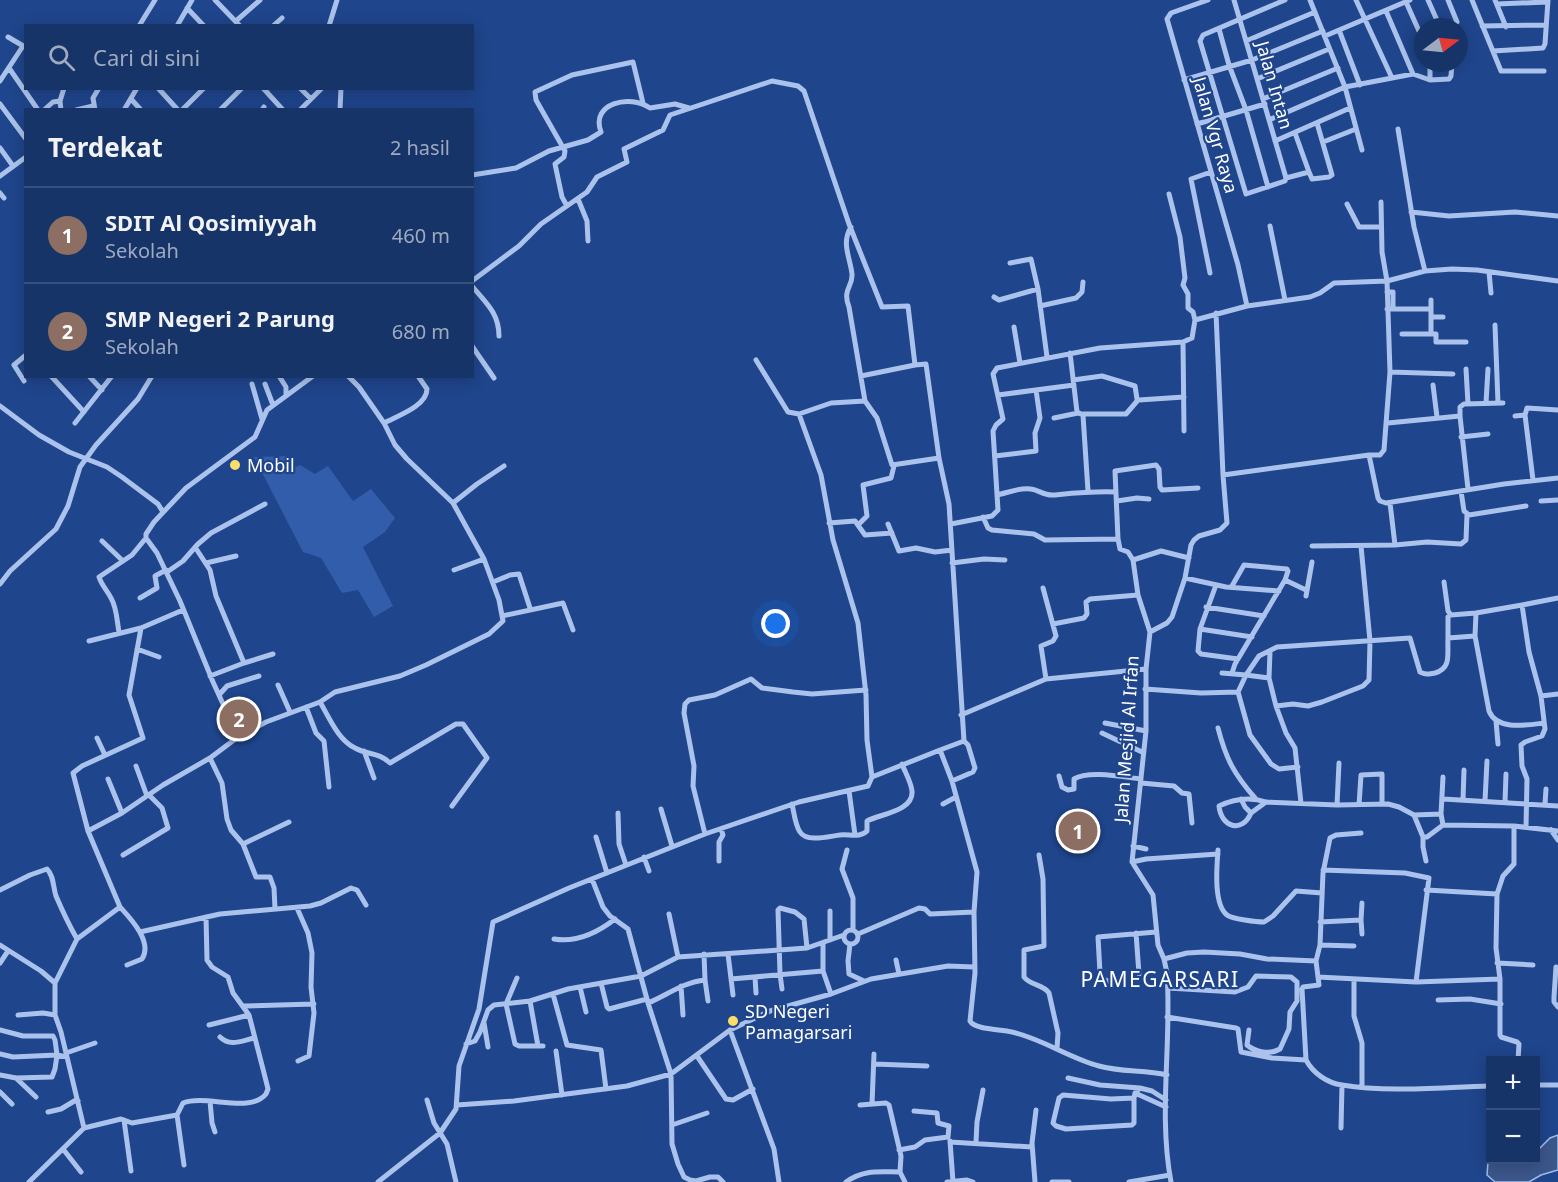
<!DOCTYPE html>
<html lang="id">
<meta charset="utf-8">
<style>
body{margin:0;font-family:"Noto Sans",sans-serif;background:#203c6f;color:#f1f3f6}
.controls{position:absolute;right:18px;bottom:18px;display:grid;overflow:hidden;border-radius:0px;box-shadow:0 3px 15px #0003}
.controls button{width:54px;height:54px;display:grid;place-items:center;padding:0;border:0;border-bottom:2px solid #364f7d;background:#173469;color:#f1f3f6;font:30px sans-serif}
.compass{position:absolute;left:1414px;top:18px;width:54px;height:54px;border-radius:50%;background:#173469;box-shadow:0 3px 15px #0003;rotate:74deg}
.you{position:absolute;left:776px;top:624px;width:21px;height:21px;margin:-15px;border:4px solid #fff;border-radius:50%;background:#1a73e8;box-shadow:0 0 0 9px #1a73e833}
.badge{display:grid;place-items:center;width:39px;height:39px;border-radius:50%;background:#fade6b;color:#fff;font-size:20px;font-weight:700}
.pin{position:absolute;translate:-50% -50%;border:3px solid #fff;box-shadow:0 2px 6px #0006}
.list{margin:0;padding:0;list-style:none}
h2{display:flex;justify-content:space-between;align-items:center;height:78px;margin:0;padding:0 24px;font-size:26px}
h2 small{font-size:20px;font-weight:400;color:#9eaac0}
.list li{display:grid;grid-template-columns:39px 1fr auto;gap:18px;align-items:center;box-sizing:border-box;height:96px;padding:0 24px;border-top:2px solid #364f7d}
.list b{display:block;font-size:22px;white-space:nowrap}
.list p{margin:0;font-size:20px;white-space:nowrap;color:#9eaac0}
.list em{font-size:20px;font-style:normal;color:#9eaac0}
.icon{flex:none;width:33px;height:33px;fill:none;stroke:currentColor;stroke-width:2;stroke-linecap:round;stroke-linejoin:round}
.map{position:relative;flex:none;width:1558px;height:1182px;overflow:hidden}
.search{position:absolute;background:#173469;box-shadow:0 3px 15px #0003;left:24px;top:24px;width:450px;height:66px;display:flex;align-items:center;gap:15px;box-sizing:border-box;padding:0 21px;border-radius:0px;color:#9eaac0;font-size:22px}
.panel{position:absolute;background:#173469;box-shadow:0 3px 15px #0003;left:24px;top:108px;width:450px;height:270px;border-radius:0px}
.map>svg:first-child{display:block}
.green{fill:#325daa}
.water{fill:#3c578c;stroke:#9fbdee;stroke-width:1.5}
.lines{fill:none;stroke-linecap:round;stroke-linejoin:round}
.minor{stroke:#abc3ec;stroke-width:5}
.poi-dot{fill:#fade6b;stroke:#1f458c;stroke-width:2}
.labels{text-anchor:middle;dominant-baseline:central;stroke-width:4.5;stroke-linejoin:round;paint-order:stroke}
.street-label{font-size:18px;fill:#fff;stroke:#1f458c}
.poi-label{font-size:18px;fill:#fff;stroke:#1f458c;text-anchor:start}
.quarter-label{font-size:21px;letter-spacing:1.5px;fill:#fff;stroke:#1f458c}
</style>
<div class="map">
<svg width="1558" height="1182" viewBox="0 0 1558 1182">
<rect width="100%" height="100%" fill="#1f458c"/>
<path class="green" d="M288,456L296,467L300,465L315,474L328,466L353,501L371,489L395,518L385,532L363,547L393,606L374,617L358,590L342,593L321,558L303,552L254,457Z"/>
<path class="water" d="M1558,1135V1170L1541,1175L1529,1182H1495L1487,1175L1488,1162L1491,1161C1506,1163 1520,1160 1536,1160V1152L1550,1138Z"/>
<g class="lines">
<path class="minor" d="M215,0L240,26
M1208,0L1171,13L1167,19L1238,265L1247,306
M1234,0L1286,178
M1285,0L1203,35L1200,41L1246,194L1285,181L1286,178
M1310,0L1345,87L1362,150
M1356,0L1392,78
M1428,0L1440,27
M1448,0L1457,22L1450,27
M1472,0L1501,71H1544
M1495,0L1506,27
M1406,2L1423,40
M1497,4L1548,2
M187,8L204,26
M1386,11L1413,74
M236,21L260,0
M139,26L155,0
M177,26L192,0
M273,26L282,18
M329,26L337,0
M1482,26L1546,25
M1219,29L1229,65L1246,110L1268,187
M1339,30L1360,85
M1325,36L1410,0
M8,37L25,47
M1246,41L1315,12
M1493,51L1543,48L1545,44L1548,0
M1430,63V80
M9,68L38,110
M1257,79L1329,49
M1184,80L1252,60L1323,31
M0,81L23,46
M158,88L178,110
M263,88L283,110
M300,88L311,99
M131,99L141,110
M1263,99L1338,68
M0,104L26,139
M44,110L53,102L60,101
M61,110L60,101L64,88
M76,110L93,106
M95,110L93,98L99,88
M124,110L137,88
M182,110L204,88
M220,110L242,88
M262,110L264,107
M300,110L322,88
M340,110L341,88
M1269,120L1345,87L1413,74L1430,80L1449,79L1451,76L1452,63
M1197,124L1265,104
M1398,129L1414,227L1425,271
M1275,141L1350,108
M1323,142L1356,129
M0,148L13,166
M1309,172L1312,179L1329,177L1332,175L1317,123
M472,175L516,168L549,151L588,140L601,132C590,103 630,94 650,108L675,104L689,108
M0,176L26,157
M1286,178L1309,172L1295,133
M0,193L4,198
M1169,194L1180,237L1185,278L1183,285L1188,294V308L1193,312L1195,320
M578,199L587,221L588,241
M1347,204L1359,227H1381
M567,206L562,197L555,164L564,157L565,151L536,100L535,92L572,75L633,62L643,103
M1411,212L1449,216L1515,212L1558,216
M1270,226L1285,300
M851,227C841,243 850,257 852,274C853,287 842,289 849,307L865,401L877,418L892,465L939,458
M1010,263L1031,259L1038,289
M1489,272L1491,293
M1210,273L1191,179L1211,172
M472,281L519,246L541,224L587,192L597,177L627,162L624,149L663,130L670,115L772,81L798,86L804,91L849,224L882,307L908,306L915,365L926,364L939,458L949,504L964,741L940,750L952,781L977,872L974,912L975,973L970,1021C975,1030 1001,1029 1012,1032C1043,1039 1069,1058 1099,1066C1120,1072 1144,1070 1167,1075
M472,286C486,303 499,313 499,336
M1387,292H1393V309
M994,297L999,300L1038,289L1047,357
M1431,300V317H1443
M1040,306L1076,298L1082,292L1083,282
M1387,309H1431
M1216,313L1223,475
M1495,325L1498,403
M1014,327L1020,363
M1402,334H1431V317
M1431,334H1436V342H1466
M1183,342L1184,431
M472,346L494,378
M1070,353L1077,412L1083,415L1088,491
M756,360L788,412L799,414L831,403L865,401
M1466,369L1468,404
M1390,372L1453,374
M51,376L84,412
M89,376L102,390
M279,376L286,387V395
M861,376L915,365
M1073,380L1102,376L1135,386L1137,399L1139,400L1184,397
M24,381L14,365L26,355
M252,384L262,419
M265,384L273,405
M1433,385L1437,417
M998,395L1074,385
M1486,403L1488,369
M0,406L39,435L69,452L107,467L122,477L158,504L163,512
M799,414L821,475L833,540L858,623L866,695L867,740L872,777
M1083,414H1126L1138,400
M1525,415L1527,408L1558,410
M1460,416L1468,489
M1515,416L1525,415L1533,480
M1054,418L1078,413
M75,423L112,376
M384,423C397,416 427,406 427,389L418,376
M1388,423L1460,416V407L1464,404L1503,403
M1461,437L1488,434
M1369,455H1380L1384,450L1390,372L1387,281L1382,252L1381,202
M995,456L1036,451L1035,433L1040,418L1036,390
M1461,491L1464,511L1469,515L1526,506
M997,495C1007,493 1020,487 1031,489C1039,490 1044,496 1054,495C1075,493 1094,491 1116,492
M1117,501L1137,498L1149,499
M1541,501L1558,500
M453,503L477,484L504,466
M983,517L988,528L992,530L1034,534L1045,540L1118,539L1120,549L1128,552L1133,560L1138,595L1150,632
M829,523L855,521L865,535L892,533
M888,524L899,551L916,548L935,552L952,550
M951,524L992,516L998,510L993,431L996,425L1003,419L993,374L997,368L1100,348L1183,342L1192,338L1195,320L1247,306L1310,297L1320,293L1334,283L1387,281L1425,271L1452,269L1477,270L1558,281
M858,525L867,516L863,485L891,478L894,466
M1118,539L1115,471L1156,465L1159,469L1160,487L1162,490L1198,488
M102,541L123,561
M1395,545L1427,542L1461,544L1466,540L1467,514
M1312,546L1395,545L1390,503
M195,547L210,570L216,596L244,663L273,654
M1133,560L1161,551L1189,558
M206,563L236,556
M952,563L984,559L1005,560
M454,570L484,559
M167,572L183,561L198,544L211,533L265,504
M1185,578L1226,587L1279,591
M1285,580L1306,590
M493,582L510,575L519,574L530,608
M1444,582L1448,611L1451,615L1476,613
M0,584L10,571L56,529L68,506L80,467L96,445L138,399L152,376
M1216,585L1200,629L1198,651L1201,654L1238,659
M1043,588L1056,636L1053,641L1041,646L1046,679
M1306,596L1312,562
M140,598L157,588L155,576L166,570
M1522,605L1476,613L1475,636L1489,711C1497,731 1527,725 1544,723
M1206,607L1264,616
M502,616L563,603L573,630
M1448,617V638
M1053,624L1084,618L1087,614L1086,602L1090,599L1138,595
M1200,629L1252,637
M119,632C117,622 117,608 111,598C107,590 102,586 99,577L132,555L146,538
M89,641L141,628L183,610
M137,649L159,657
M1222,673L1246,675L1238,692
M1232,673L1235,664L1285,580L1288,571L1287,569L1244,565L1232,586
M210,676L244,663
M1269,678L1270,652
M278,685L290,712
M1145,689L1201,693L1238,692L1250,735L1271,764L1279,769L1298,767
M219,695L227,686L259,676
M1541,696L1558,694
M320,702C329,717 338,740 355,748C367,755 379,752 390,763L456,724H463L487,758L452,806
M1276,706L1293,704L1308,706L1322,702L1363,686L1369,680L1370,641L1361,546
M306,707L316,733L324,741L329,787
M961,715L1046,679L1146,669
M1496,721L1498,744
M1105,723L1146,731
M1218,728C1226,759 1234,774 1255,798
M1102,733L1142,752
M238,737L266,722L320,702L335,692L400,676L426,665L489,634L503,621L499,600L484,559L453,503L407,459L395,445L384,423L359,387L348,376
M97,738L105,755
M364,751L374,778
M210,758L222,783L227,819L231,830L243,844L256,877H270L274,888L275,909
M136,766L147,796
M1059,776L1062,787L1068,790L1074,789V779C1089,770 1123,777 1141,779
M1443,777L1441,814L1443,825L1514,826L1558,831
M108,779L122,813
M952,781L973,772L975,768L968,745L964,741
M1141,783L1174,786L1182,793L1189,794L1192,823
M849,791L855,835
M1241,799L1245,807L1251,813L1266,802
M1443,799L1558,806
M1463,800L1464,770
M1485,801L1487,761
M1505,802L1506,774
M1301,803L1295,748L1286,733L1276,706L1269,678L1246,675L1259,656L1277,647L1410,638L1420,672C1426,675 1428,674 1435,673C1452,668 1447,654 1448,638L1475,636
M792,804C794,812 795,825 800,832C807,843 830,836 840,835C850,834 860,838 867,831V821C880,814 914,811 912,791C911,782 905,772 902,764
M943,804L956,797
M1545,804L1546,789
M1337,805L1339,763
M1359,805L1361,775L1382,774V804
M661,809L672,846
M618,813L619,844L626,865
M1251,813C1242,834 1221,827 1219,806C1234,799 1251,797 1266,802L1337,805L1388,804L1399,807L1414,815L1441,814
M1414,815L1423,837H1427L1443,825
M1514,826V864L1503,876L1497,894L1496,948L1500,979V1035L1501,1037L1517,1042L1519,1044L1518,1060
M1526,827L1527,779L1522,766L1521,745L1525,742L1542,736L1545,729L1541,696L1529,652L1522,605L1558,598
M1551,830L1558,840
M88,831L73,773L82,766L143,738L129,695L141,628
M705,834L693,786L694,766L684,713L685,704L689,700L715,695L751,679L762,688L793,692L812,694L866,690
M596,837L607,873
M1423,837V847L1426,861
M243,844L289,822
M1133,846L1146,849
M847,850L842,869L853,898V929
M1218,850C1217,865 1213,904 1227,915C1232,919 1257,922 1264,922L1273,916L1296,891L1322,893
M123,855L168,828L162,808L149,795
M1039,855L1043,879L1044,946L1024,950V977C1031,986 1043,984 1049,993L1058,1033L1057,1048
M644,857L649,871
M719,861V842L723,835L721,829
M1132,862L1146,859L1218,854
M1323,870L1405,873L1429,878L1416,982
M592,879L603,907L610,916L628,929L648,1003L671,1074L672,1144L678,1164L684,1177L690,1180L696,1181L710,1177H718L723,1182
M0,890L30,875L47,869C54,876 53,887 56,896C62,910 69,925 77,939
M1426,890L1497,894
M120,907C131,919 153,942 142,959L127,965
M297,908L308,933L312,953L311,987L314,1013L309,1056L298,1061
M830,911V940
M669,914L678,957
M1361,920L1362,934
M1320,922L1361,920L1362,903
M844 937a7 7 0 1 1 14 0a7 7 0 1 1-14 0Z
M140,932L220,914L310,906L321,903L351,888L357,890L366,905
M1136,933L1139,974
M858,934L919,908L925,909L930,914L974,912
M554,939C577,943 597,933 615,919
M823,944V971L831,994
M850,944L848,961L849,974L864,981
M0,945L41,971L55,983
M1320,945L1354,946
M704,954L705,980L708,1001
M728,954L733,995
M1164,959L1187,953L1204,952L1240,954L1267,959L1316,961L1319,985L1303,987L1302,989L1306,1060
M896,960L899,974
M1316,961L1320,945L1323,873L1330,838L1336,835L1361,833
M0,963L8,951
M1497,963L1533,965
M1556,967L1554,997V1002L1558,1007
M755,977L756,993
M1318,977L1416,982L1500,979
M517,978L506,1004L515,1044L519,1046H538
M731,979L823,971
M1354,980V1016L1362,1043V1086
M601,983L607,1007L609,1009L647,999
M1113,983L1103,979L1100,973L1098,937L1156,932
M681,986L683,1015
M580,987L586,1012
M1168,988L1235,992L1248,987L1256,976L1291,977L1297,982V1001L1290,1012L1289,1029L1280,1049C1270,1055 1255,1052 1247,1045L1249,1030
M782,989L780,974L778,910L780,908L795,912L804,919L807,948
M553,994L567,1045L601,1050L606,1089
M1438,1000L1470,999L1501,1004
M530,1001L538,1046H543
M648,1003C667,995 684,982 705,980
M244,1006L314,1004
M18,1015L43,1013L55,1015
M1167,1017L1236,1028L1238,1029L1241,1052L1272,1058L1306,1060C1313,1073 1327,1083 1342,1085C1390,1093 1442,1087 1490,1086
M484,1023L488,1047
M209,1025L249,1015
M0,1030L23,1036H53L55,1040L57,1055L67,1057
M730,1030L774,1149L779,1182
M220,1037C230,1047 241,1041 254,1038
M466,1044L475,1041L480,1032L488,1010L494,1005L530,1001L568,989L641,976L678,957L807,948L844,935
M556,1051L562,1095
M66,1053L95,1043
M0,1054L13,1057L57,1055L55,1069L52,1077L16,1078L0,1075
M697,1056L726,1099L733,1100L753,1089
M874,1064L927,1066
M16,1078L36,1097
M1068,1078L1100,1085L1140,1088
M1536,1085H1558
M0,1092L12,1104
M1135,1093L1166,1107
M1134,1098V1123L1132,1125L1066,1129L1056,1126L1053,1123L1059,1098L1063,1095L1111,1099L1134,1098L1135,1093L1140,1088L1152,1091L1166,1100
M427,1100L434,1123L447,1144L456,1182
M210,1101L212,1123L215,1132
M872,1104L874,1054
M457,1105L514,1101L627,1086L671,1074L730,1030L770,1011L831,994L871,979L948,966L974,967
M860,1105L886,1103L889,1105L901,1156L900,1172
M48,1112L61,1109L76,1100L78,1101
M177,1115L184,1165
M124,1120L131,1171
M672,1125L707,1113
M84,1128L121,1119L132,1123L177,1115L183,1103C206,1094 250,1114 266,1094L268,1089L264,1073L249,1015L233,993L228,977L212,967L207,960L206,917
M1341,1128L1342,1085
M950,1141L953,1182
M950,1142L1032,1147
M976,1142L977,1122L983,1090
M63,1149L81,1172
M899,1150L915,1147L925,1140L948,1137L949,1126L938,1123L937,1113L914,1111
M29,1182L84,1128L61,1032L55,1015V983L77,939L120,907L88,831L122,813L163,785L210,758L238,737L213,682L180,601L157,553L146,538V534L154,522L186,488L255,437L267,410L313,376
M378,1182L440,1133L456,1109L459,1066L479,1009L493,922L569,888L705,834L799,802L868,786L872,777L940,750
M846,1182C864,1169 880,1172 900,1172L905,1182
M947,1182L967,1180L973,1182
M1035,1182L1032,1143L1036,1110
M1052,1182H1069
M1129,1182L1170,1175
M1171,1182C1158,1113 1172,1042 1167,973L1164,959L1158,945L1153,895L1132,862L1146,731V669L1150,632L1167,623L1172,617L1185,578L1191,545L1194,540L1199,536L1220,530L1227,523L1223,475L1369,455L1378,498L1380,501L1386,503L1504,484L1558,478"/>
</g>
<g class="poi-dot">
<circle cx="235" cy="465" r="6"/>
<circle cx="733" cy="1021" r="6"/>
</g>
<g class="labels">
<g class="street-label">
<text transform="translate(1275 85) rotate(74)">Jalan Intan</text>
<text transform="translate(1216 135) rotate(74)">Jalan Vgr Raya</text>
<text transform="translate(1126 739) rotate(-86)">Jalan Mesjid Al Irfan</text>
</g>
<g class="poi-label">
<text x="247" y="465">Mobil</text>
<text x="745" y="1011">SD Negeri<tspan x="745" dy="21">Pamagarsari</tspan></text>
</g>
<g class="quarter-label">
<text x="1160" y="979">PAMEGARSARI</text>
</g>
</g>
</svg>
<div class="controls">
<button>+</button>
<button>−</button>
</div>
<svg class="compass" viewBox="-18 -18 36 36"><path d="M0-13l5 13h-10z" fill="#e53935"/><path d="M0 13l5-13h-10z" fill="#9eaac0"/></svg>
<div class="you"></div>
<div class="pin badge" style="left:1078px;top:831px;background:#8d6e63">1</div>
<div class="pin badge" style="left:239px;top:719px;background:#8d6e63">2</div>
<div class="search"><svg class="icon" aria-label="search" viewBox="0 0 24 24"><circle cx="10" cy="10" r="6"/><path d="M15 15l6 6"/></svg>Cari di sini</div>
<section class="panel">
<h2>Terdekat<small>2 hasil</small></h2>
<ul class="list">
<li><span class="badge" style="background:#8d6e63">1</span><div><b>SDIT Al Qosimiyyah</b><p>Sekolah</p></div><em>460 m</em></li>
<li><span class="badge" style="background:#8d6e63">2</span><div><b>SMP Negeri 2 Parung</b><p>Sekolah</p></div><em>680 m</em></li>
</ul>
</section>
</div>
